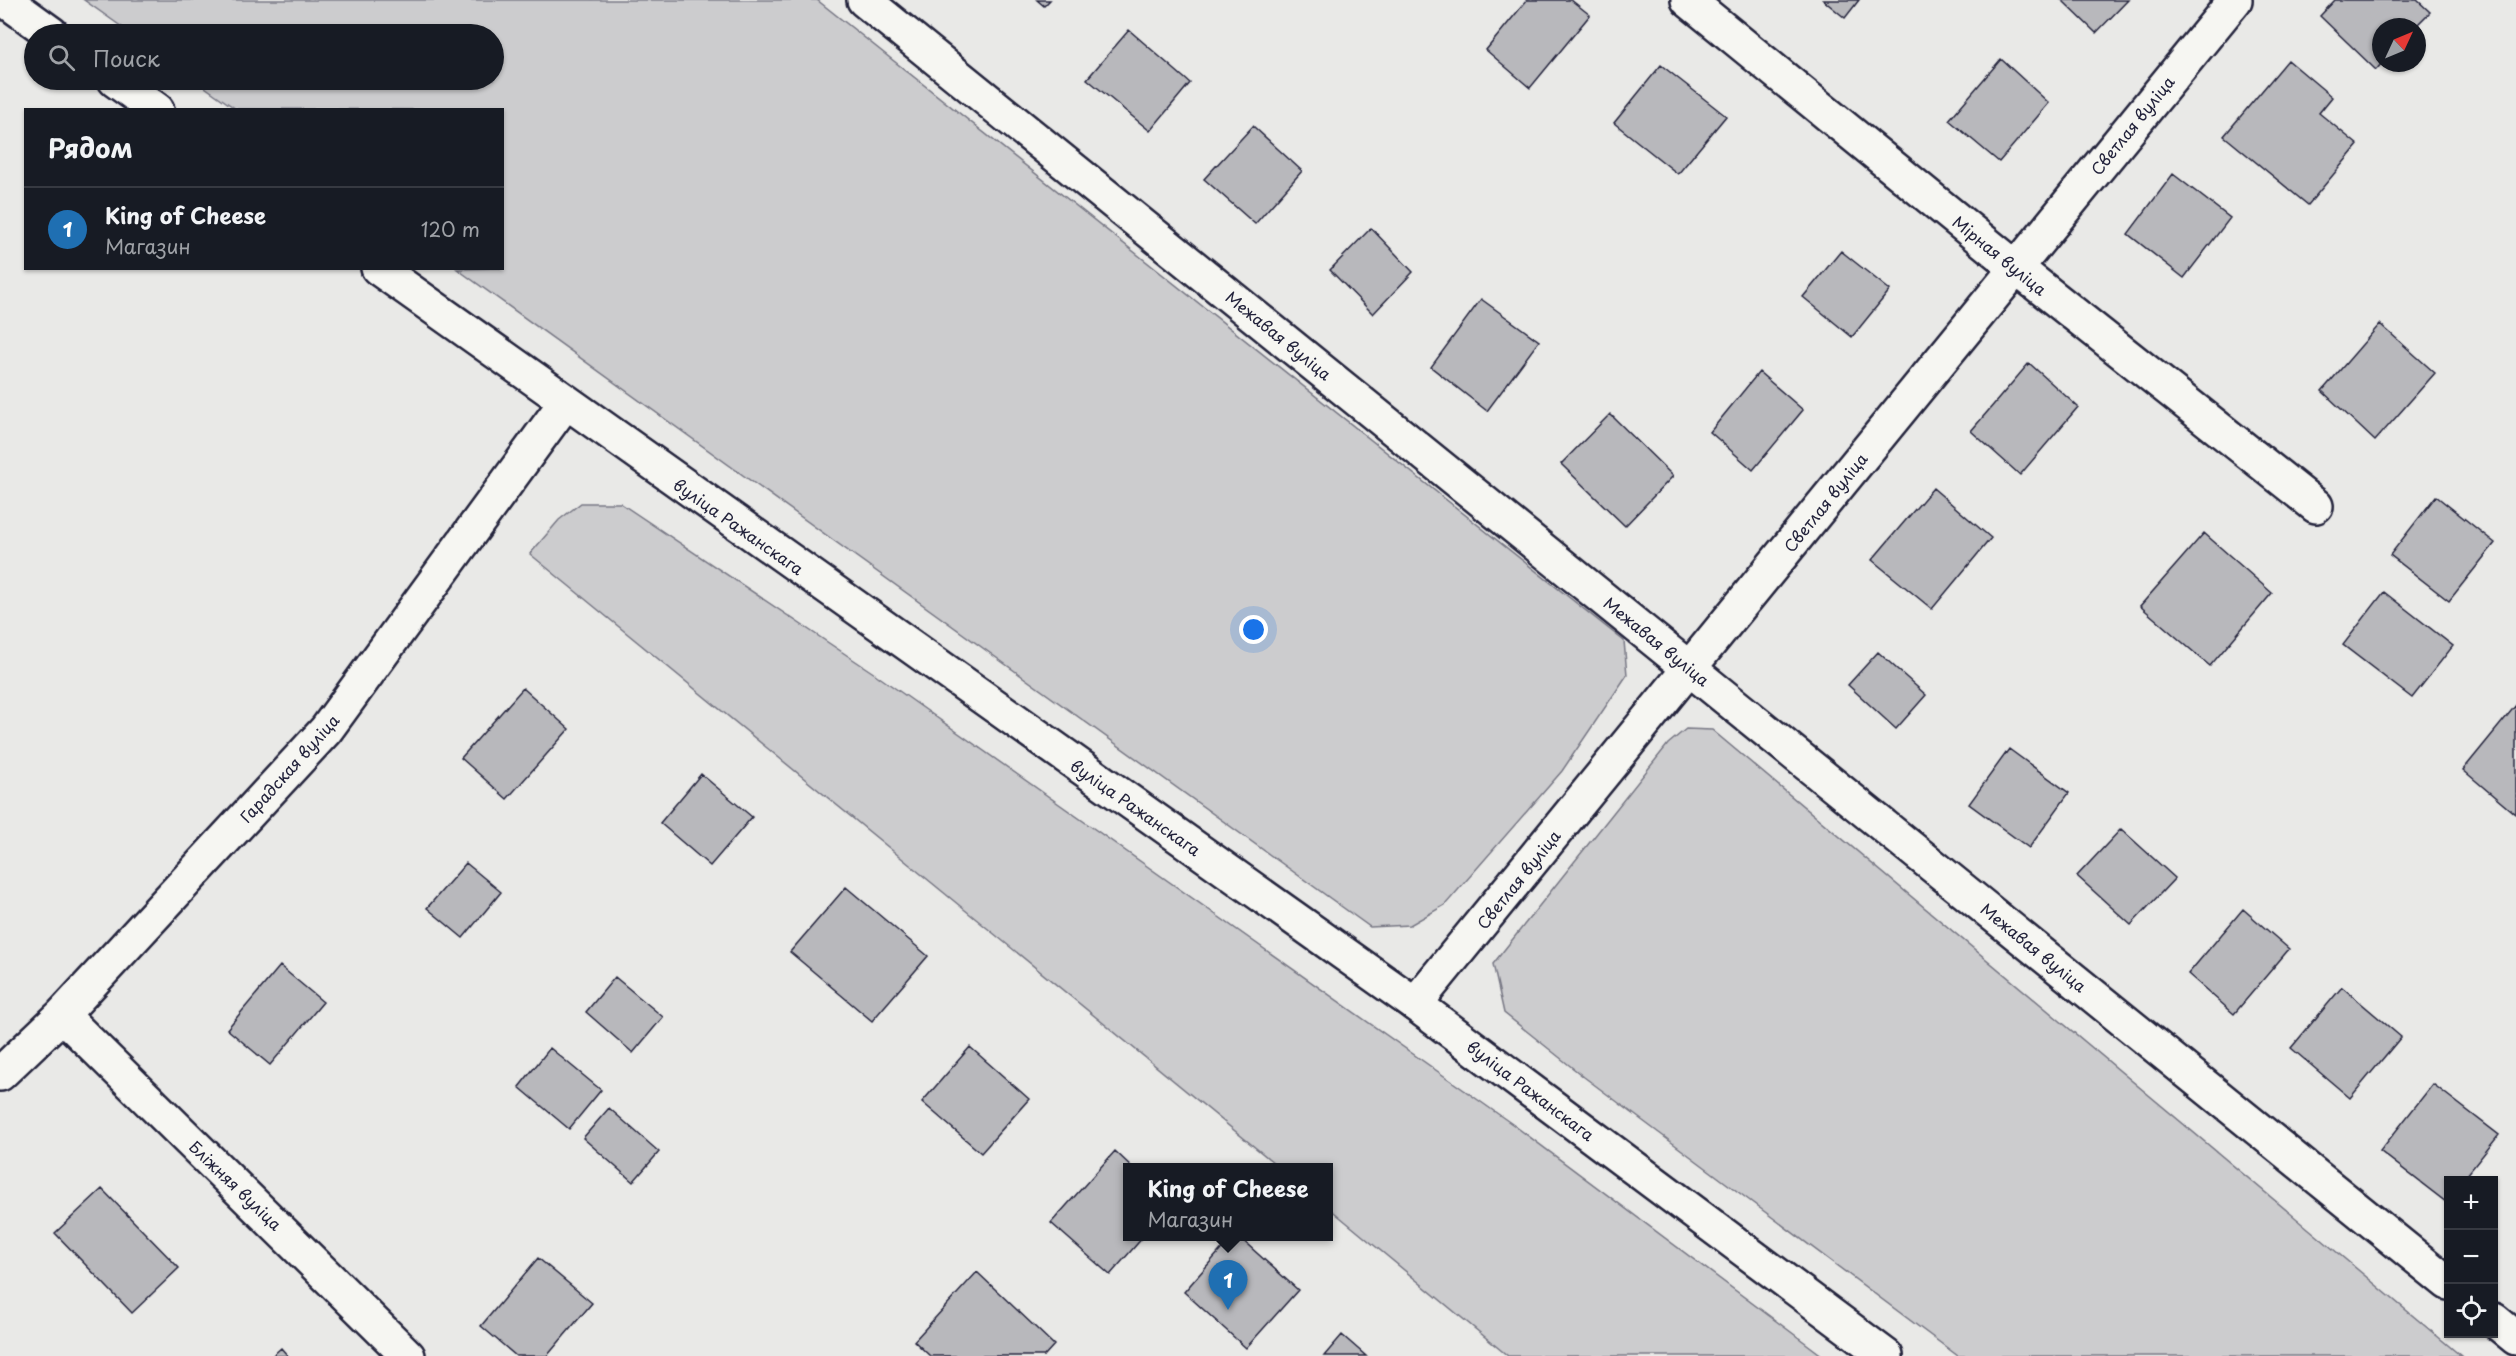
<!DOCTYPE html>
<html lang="ru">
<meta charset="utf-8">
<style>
body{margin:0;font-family:"Playpen Sans",sans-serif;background:#242831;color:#f1f3f6}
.controls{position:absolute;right:18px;bottom:18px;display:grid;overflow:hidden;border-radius:0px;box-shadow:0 2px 4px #0004}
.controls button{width:54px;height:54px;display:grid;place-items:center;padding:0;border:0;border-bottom:2px solid #363941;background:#171b24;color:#f1f3f6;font:30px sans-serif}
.compass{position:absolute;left:2372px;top:18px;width:54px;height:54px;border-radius:50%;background:#171b24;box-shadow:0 2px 4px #0004;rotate:46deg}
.you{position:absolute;left:1254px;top:630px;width:21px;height:21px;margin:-15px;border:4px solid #fff;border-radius:50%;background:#1a73e8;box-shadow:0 0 0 9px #1a73e833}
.badge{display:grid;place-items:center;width:39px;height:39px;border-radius:50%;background:#1f6fb2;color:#fff;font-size:20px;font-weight:700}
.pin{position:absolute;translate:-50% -50px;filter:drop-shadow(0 2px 3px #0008)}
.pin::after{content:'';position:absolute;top:32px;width:21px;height:18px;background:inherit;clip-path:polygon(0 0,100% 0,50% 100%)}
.popup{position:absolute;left:1123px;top:1163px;width:210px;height:78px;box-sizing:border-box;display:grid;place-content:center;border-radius:0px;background:#171b24;filter:drop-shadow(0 2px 4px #0005);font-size:20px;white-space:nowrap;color:#9ea1a6}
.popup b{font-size:22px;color:#f1f3f6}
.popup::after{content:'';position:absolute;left:50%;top:100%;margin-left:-12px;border:12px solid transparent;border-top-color:#171b24}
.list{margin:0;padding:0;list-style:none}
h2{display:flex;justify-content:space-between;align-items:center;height:78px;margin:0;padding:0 24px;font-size:26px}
h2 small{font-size:20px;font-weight:400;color:#9ea1a6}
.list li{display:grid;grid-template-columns:39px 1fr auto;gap:18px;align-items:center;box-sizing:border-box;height:84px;padding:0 24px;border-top:2px solid #363941}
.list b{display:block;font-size:22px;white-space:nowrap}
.list p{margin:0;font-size:20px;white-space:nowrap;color:#9ea1a6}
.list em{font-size:20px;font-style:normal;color:#9ea1a6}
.icon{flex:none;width:33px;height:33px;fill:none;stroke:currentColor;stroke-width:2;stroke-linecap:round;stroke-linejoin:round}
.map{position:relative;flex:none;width:2516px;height:1356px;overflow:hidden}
.search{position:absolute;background:#171b24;box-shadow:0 2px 4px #0004;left:24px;top:24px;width:480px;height:66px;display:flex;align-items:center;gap:15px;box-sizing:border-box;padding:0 21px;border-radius:33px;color:#9ea1a6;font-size:22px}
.panel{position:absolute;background:#171b24;box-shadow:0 2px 4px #0004;left:24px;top:108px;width:480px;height:162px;border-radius:0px}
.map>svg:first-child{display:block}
.green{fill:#ccccce;stroke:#777784;stroke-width:1.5}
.building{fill:#b8b8bc;stroke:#22223b;stroke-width:1.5}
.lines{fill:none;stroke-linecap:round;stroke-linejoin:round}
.street-casing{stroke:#22223b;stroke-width:38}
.secondary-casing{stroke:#22223b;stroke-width:38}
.street{stroke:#f6f6f2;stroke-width:33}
.secondary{stroke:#f6f6f2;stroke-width:33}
.labels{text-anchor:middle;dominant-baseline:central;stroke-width:4.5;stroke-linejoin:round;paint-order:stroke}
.street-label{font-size:16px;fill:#22223b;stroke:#f6f6f2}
</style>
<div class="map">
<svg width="2516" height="1356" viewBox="0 0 2516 1356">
<rect width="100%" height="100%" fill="#e9e9e7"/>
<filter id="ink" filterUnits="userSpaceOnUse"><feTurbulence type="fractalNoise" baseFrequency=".0167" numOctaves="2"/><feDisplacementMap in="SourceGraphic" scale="12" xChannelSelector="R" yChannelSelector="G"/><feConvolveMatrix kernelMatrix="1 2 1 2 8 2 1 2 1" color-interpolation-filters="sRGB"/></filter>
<g filter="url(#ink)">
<path class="green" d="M84,0H817L1624,641L1627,675L1562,771L1445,905L1410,925L1370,927L457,269L502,268V110L236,109L195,80H494V34H132Z
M581,503H620L875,674L1515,1126L1823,1356H1508L1329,1208L1328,1168L1279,1167L530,554L559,520Z
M1686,729L1712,730L2461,1356H1958L1584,1077L1504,1013L1493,964L1668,744Z"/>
<path class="building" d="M1037,0H1050L1044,6Z
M1527,0H1571L1590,15L1530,88L1486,50Z
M1823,0H1859L1845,18Z
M2062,0H2128L2096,33Z
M2335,0H2417L2430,12L2415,27H2381L2382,63L2376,70L2320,16Z
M1129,30L1190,83L1150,131L1087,79Z
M2001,59L2049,103L1999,162L1949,120Z
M2288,60L2332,97L2319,113L2358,145L2308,205L2224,136Z
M1661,65L1726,116L1678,174L1614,123Z
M1253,126L1302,171L1255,224L1204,179Z
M2173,174L2230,218L2184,278L2128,234Z
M1371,228L1413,272L1373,314L1330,270Z
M1841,251L1890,290L1852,337L1803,297Z
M1481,299L1539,341L1487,411L1431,367Z
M2380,324L2435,373L2375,441L2322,391Z
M2029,363L2078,407L2020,475L1971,431Z
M1759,372L1803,410L1753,470L1710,432Z
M1610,414L1673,476L1625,526L1561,464Z
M1933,488L1991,538L1932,609L1872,560Z
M2436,496L2495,543L2449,601L2390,555Z
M2204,533L2272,593L2210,666L2140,606Z
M2384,592L2453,646L2412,698L2343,645Z
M1878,652L1926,695L1896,729L1848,685Z
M523,688L569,729L507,799L461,758Z
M2516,705V813L2515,814L2463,770Z
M2009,749L2069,793L2029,848L1969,804Z
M701,774L752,817L710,866L660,823Z
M2121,829L2175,878L2131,925L2077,876Z
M466,863L501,892L463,938L427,908Z
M846,887L928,956L872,1021L790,952Z
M2243,909L2289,949L2234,1014L2188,974Z
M280,966L323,1002L270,1065L227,1029Z
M615,977L663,1017L633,1053L586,1012Z
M2342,987L2401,1037L2350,1098L2291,1048Z
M970,1047L1029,1099L981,1153L922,1102Z
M550,1048L601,1090L569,1129L519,1087Z
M2433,1084L2499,1135L2463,1180H2448L2446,1202L2380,1151Z
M609,1108L659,1152L633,1182L583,1138Z
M1115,1151L1133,1168H1128V1236H1144L1110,1275L1051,1223Z
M102,1189L179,1268L132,1313L55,1233Z
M1233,1236H1238L1298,1290L1246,1348L1184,1292Z
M538,1258L592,1303L547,1356H516L481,1326Z
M977,1272L1054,1345L1044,1356H930L914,1341Z
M1342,1335L1366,1356H1324Z
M281,1348L288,1356H272Z"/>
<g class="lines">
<g class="street-casing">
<path id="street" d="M864,0L2448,1283
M1688,0L2015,267L2316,506
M1415,1004L2235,0
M62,1015L408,1356
M0,1074L62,1015L326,730L565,403
M2494,1320L2516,1338"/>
</g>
<g class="secondary-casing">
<path id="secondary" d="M5,0L52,34
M115,80L157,110
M378,268L1415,1004L1886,1356"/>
</g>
<use href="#street" class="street"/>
<use href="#secondary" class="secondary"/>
</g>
</g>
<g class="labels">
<g class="street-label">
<text transform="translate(2132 125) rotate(-51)">Светлая вуліца</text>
<text transform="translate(2000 255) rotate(39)">Мірная вуліца</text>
<text transform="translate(1279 335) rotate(39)">Межавая вуліца</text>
<text transform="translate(1825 502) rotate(-51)">Светлая вуліца</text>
<text transform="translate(739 526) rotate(35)">вуліца Ражанскага</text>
<text transform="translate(1657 641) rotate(39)">Межавая вуліца</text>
<text transform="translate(289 768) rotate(-48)">Гарадская вуліца</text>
<text transform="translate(1136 807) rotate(35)">вуліца Ражанскага</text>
<text transform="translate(1518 879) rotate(-51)">Светлая вуліца</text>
<text transform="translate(2034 947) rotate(39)">Межавая вуліца</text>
<text transform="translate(1531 1090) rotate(37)">вуліца Ражанскага</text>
<text transform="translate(236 1185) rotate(44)">Бліжняя вуліца</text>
</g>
</g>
</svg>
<div class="controls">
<button>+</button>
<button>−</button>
<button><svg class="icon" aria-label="locate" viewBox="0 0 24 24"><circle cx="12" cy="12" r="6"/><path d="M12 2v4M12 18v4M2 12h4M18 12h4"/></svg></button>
</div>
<svg class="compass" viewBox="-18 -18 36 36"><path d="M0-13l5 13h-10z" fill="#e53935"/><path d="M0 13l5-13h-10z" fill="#9ea1a6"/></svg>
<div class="you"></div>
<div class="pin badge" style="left:1228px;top:1310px">1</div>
<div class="popup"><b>King of Cheese</b>Магазин</div>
<div class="search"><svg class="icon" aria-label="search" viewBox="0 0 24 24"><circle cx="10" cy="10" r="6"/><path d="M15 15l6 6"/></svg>Поиск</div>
<section class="panel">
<h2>Рядом<small></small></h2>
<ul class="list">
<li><span class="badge">1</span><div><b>King of Cheese</b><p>Магазин</p></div><em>120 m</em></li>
</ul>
</section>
</div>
